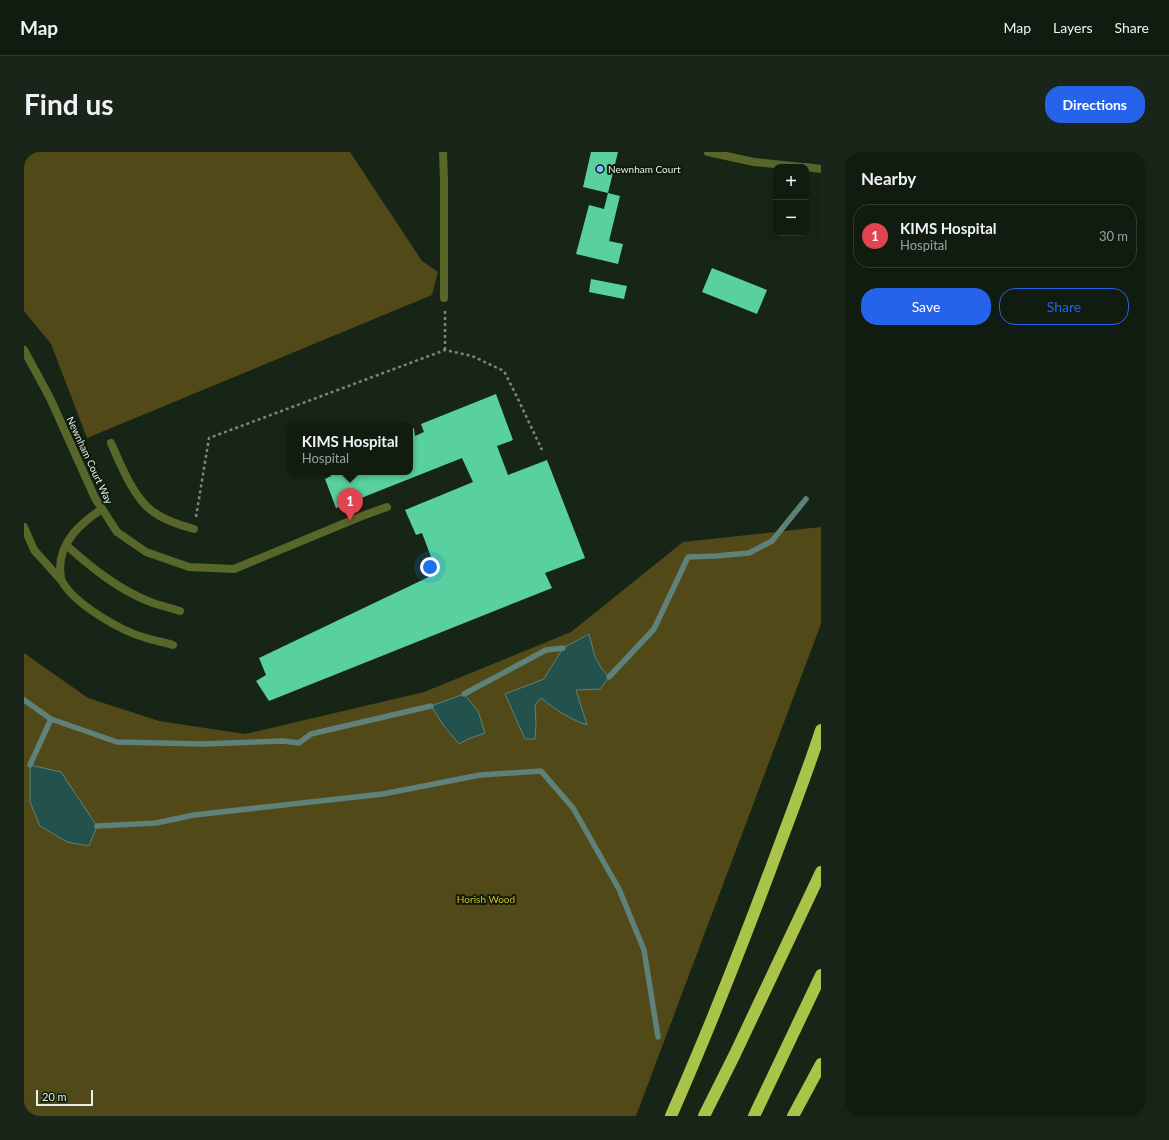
<!DOCTYPE html>
<meta charset="utf-8">
<style>
body{margin:0;font-family:Lato,sans-serif;background:#1a2519;color:#f1f3f6}
.controls{position:absolute;right:12px;top:12px;display:grid;overflow:hidden;border-radius:8px;box-shadow:0 4px 16px #0002}
.controls button{width:36px;height:36px;display:grid;place-items:center;padding:0;border:0;border-bottom:1px solid #303a30;background:#111c10;color:#f1f3f6;font:20px sans-serif}
.scale{position:absolute;left:12px;bottom:10px;width:57px;box-sizing:border-box;padding-left:4px;border:2px solid #e7f0e6;border-top:0;font-size:11px;line-height:14px;white-space:nowrap;color:#e7f0e6;-webkit-text-stroke:3px #0e1c0d;paint-order:stroke}
.you{position:absolute;left:406px;top:415px;width:14px;height:14px;margin:-10px;border:3px solid #fff;border-radius:50%;background:#1a73e8;box-shadow:0 0 0 6px #1a73e833}
.badge{display:grid;place-items:center;width:26px;height:26px;border-radius:50%;background:#2563eb;color:#fff;font-size:13px;font-weight:700}
.pin{position:absolute;translate:-50% -33px;filter:drop-shadow(0 1px 2px #0008)}
.pin::after{content:'';position:absolute;top:21px;width:14px;height:12px;background:inherit;clip-path:polygon(0 0,100% 0,50% 100%)}
.popup{position:absolute;left:263px;top:271px;width:126px;height:52px;box-sizing:border-box;display:grid;place-content:center;border-radius:8px;background:#111c10;filter:drop-shadow(0 1px 3px #0005);font-size:13px;white-space:nowrap;color:#9ca19f}
.popup b{font-size:15px;color:#f1f3f6}
.popup::after{content:'';position:absolute;left:50%;top:100%;margin-left:-8px;border:8px solid transparent;border-top-color:#111c10}
.list{margin:0;padding:0;list-style:none}
h2{display:flex;justify-content:space-between;align-items:center;height:52px;margin:0;padding:0 16px;font-size:17px}
h2 small{font-size:13px;font-weight:400;color:#9ca19f}
.list li{display:grid;grid-template-columns:26px 1fr auto;gap:12px;align-items:center;box-sizing:border-box;height:64px;margin:0 8px 8px;padding:0 8px;border:1px solid #303a30;border-radius:16px}
.list b{display:block;font-size:15px;white-space:nowrap}
.list p{margin:0;font-size:13px;white-space:nowrap;color:#9ca19f}
.list em{font-size:13px;font-style:normal;color:#9ca19f}
.actions{display:flex;gap:8px;padding:12px 16px}
.actions a{flex:1;padding:9px 0;border:1px solid #2563eb;border-radius:16px;text-align:center;font-size:14px;color:#2563eb}
.actions .main{background:#2563eb;color:#fff}
.map{position:relative;flex:none;width:797px;height:964px;overflow:hidden;border-radius:16px}
header{display:flex;align-items:center;gap:24px;box-sizing:border-box;height:56px;padding:0 20px;background:#111c10;border-bottom:1px solid #303a30}
header strong{font-size:19px}
nav{display:flex;gap:22px;margin-inline-start:auto;font-size:14px}
.intro{display:flex;align-items:center;justify-content:space-between;box-sizing:border-box;height:96px;padding:0 24px}
h1{margin:0;font-size:28px}
.button{padding:10px 18px;border-radius:16px;background:#2563eb;color:#fff;font-size:14px;font-weight:700}
main{display:flex;gap:24px;padding:0 24px}
aside{flex:1;background:#111c10;border-radius:16px;box-shadow:0 4px 16px #0002}
.map>svg:first-child{display:block}
.green{fill:#524918}
.water{fill:#23514c;stroke:#5e817a}
.lines{fill:none;stroke-linecap:round;stroke-linejoin:round}
.stream{stroke:#5e817a;stroke-width:5.5}
.building{fill:#58d09f}
.path{stroke:#7b877a;stroke-width:2.5;stroke-dasharray:3 3;stroke-linecap:butt}
.service{stroke:#59662a;stroke-width:8}
.motorway{stroke:#a9c448;stroke-width:12}
.poi-dot{fill:#82bcfa;stroke:#0e1c0d;stroke-width:1.5}
.labels{text-anchor:middle;dominant-baseline:central;stroke-width:4;stroke-linejoin:round;paint-order:stroke}
.poi-label{font-size:10px;fill:#e7f0e6;stroke:#0e1c0d;text-anchor:start}
.street-label{font-size:10px;fill:#e7f0e6;stroke:#0e1c0d}
.park-label{font-size:10px;fill:#d9be1f;stroke:#0e1c0d}
</style>
<header>
<strong>Map</strong>
<nav><a>Map</a><a>Layers</a><a>Share</a></nav>
</header>
<div class="intro"><h1>Find us</h1><a class="button">Directions</a></div>
<main>
<div class="map">
<svg width="797" height="964" viewBox="0 0 797 964">
<rect width="100%" height="100%" fill="#172516"/>
<path class="green" d="M0,0H326L398,109L414,120L408,143L63,286L27,192L0,159Z
M797,375V472L612,964H0V501L64,546L135,569L221,582L400,540L547,480L659,390Z"/>
<path class="water" d="M565,482L571,505L578,517L585,525L576,537L552,538L563,573C544,566 533,559 517,546L511,553L512,571L511,587H501L481,542L520,527L539,496Z
M440,542L454,559L461,581L444,587L435,592L420,574L407,554Z
M6,613L37,620L73,674L65,694L43,690L16,674L6,650Z"/>
<g class="lines">
<path class="stream" d="M585,525L630,477L664,405L692,404L725,401L748,389L782,347
M440,542L522,498L539,496
M0,548L27,567L93,590L179,592L259,589L275,591L287,582L407,554
M6,613L27,567
M73,674L132,671L170,663L359,642L456,623L517,619L549,656L595,737L620,798L634,885"/>
</g>
<path class="building" d="M567,0H594L584,41L559,35Z
M584,41L596,44L585,89L599,92L594,112L552,102L565,53L580,57Z
M688,116L743,138L733,162L678,140Z
M567,127L603,134L600,147L565,140Z
M472,242L489,288L473,294L484,323L523,308L561,406L521,421L528,436L245,549L232,529L242,523L235,506L413,421L398,381L392,383L381,358L449,330L438,306L312,356L301,327L307,324L306,320H386V278L390,276L391,284L400,280L397,272Z"/>
<g class="lines">
<path class="path" d="M421,159V198
M172,365L185,286L421,198L448,204L480,219L494,247L518,298"/>
<path class="service" d="M419,0L420,28V146
M684,0L730,10L779,15
M782,15L797,17
M0,198L26,246L71,346L93,380L122,400L165,415L210,417L338,364L363,355
M87,291C96,311 109,345 128,359C140,368 155,373 170,377
M78,357C57,371 36,389 36,417C37,420 36,426 38,429C50,452 97,479 122,486C131,489 140,490 149,493
M0,375L10,398L37,428
M42,393C68,416 96,439 129,451C138,454 147,456 156,459"/>
<path class="motorway" d="M647,964C683,882 716,799 747,716C764,670 782,624 797,578
M680,964L711,902L797,720
M730,964L797,823
M769,964L797,912"/>
</g>
<circle class="poi-dot" cx="576" cy="17" r="4"/>
<g class="labels">
<g class="poi-label">
<text x="584" y="17">Newnham Court</text>
</g>
<g class="street-label">
<text transform="translate(66 308) rotate(65)">Newnham Court Way</text>
</g>
<g class="park-label">
<text x="462" y="747">Horish Wood</text>
</g>
</g>
</svg>
<div class="controls">
<button>+</button>
<button>−</button>
</div>
<div class="scale">20 m</div>
<div class="you"></div>
<div class="pin badge" style="left:326px;top:369px;background:#e0444e">1</div>
<div class="popup"><b>KIMS Hospital</b>Hospital</div>
</div>
<aside>
<h2>Nearby<small></small></h2>
<ul class="list">
<li><span class="badge" style="background:#e0444e">1</span><div><b>KIMS Hospital</b><p>Hospital</p></div><em>30 m</em></li>
</ul>
<div class="actions"><a class="main">Save</a><a>Share</a></div>
</aside>
</main>
